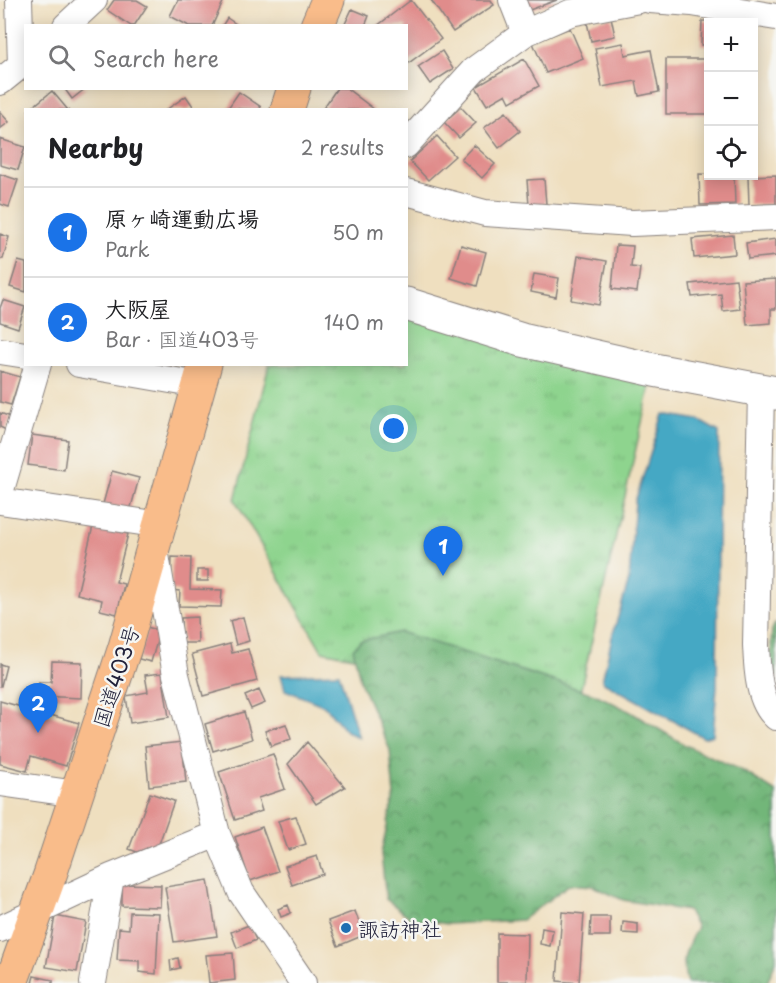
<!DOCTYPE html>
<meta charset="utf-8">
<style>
body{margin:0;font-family:"Playpen Sans","Klee One",sans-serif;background:#f6f6f6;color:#202124}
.controls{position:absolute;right:18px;top:18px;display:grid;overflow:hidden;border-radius:0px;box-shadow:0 3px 15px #0003}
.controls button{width:54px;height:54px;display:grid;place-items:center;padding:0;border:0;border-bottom:2px solid #e0e0e0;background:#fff;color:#202124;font:30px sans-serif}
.you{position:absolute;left:394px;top:429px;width:21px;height:21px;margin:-15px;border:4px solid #fff;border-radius:50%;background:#1a73e8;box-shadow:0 0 0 9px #1a73e833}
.badge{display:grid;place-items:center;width:39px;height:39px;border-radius:50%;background:#1a73e8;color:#fff;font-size:20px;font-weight:700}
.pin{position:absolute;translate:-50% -50px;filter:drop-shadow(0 2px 3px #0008)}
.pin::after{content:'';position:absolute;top:32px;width:21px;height:18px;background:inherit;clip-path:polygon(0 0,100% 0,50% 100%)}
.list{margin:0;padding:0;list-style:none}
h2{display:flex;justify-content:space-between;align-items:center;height:78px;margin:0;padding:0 24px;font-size:26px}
h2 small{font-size:20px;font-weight:400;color:#757577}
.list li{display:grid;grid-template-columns:39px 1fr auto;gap:18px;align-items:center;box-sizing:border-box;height:90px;padding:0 24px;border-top:2px solid #e0e0e0}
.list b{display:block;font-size:22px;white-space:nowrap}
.list p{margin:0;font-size:20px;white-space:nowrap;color:#757577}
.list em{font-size:20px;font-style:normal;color:#757577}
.icon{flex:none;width:33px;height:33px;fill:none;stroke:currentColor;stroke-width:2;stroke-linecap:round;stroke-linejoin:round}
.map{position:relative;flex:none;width:776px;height:983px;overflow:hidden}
.search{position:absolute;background:#fff;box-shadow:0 3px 15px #0003;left:24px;top:24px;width:384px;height:66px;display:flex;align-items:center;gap:15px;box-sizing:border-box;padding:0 21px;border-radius:0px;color:#757577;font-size:22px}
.panel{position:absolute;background:#fff;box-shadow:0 3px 15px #0003;left:24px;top:108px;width:384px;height:258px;border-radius:0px}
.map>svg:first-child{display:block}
.grass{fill:url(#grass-tufts);stroke:#587b64;stroke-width:1.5}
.forest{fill:url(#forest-crowns);stroke:#4a6c5a;stroke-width:1.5}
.water{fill:#45a8c4;stroke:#346580;stroke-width:1.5}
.building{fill:#e08c8b}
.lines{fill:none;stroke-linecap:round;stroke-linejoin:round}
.minor-casing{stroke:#88807d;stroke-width:28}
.tertiary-casing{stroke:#88807d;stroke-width:35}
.trunk-casing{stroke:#88807d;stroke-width:35}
.minor{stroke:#fff;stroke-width:26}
.tertiary{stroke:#fff;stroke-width:33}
.trunk{stroke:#f9bc8a;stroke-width:33}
.poi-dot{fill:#1f6fb2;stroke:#f6f6f2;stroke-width:2}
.labels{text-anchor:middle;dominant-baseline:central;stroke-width:5;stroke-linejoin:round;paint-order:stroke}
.street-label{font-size:21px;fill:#22223b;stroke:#f6f6f2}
.poi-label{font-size:21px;fill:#22223b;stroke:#f6f6f2;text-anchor:start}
</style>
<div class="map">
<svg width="776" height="983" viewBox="0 0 776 983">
<defs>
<pattern id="grass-tufts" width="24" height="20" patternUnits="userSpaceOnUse" patternTransform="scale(1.5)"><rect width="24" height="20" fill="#8ed48e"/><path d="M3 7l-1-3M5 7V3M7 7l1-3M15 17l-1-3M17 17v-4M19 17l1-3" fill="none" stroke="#7ab67b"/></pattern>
<pattern id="forest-crowns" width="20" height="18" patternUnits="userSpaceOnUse" patternTransform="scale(1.5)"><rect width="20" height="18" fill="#72b679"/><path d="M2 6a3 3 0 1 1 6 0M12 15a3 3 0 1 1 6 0" fill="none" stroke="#5d9464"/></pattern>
</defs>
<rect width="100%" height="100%" fill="#f6f6f2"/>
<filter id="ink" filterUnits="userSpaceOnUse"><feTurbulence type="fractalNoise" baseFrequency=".0167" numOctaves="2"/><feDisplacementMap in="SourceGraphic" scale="12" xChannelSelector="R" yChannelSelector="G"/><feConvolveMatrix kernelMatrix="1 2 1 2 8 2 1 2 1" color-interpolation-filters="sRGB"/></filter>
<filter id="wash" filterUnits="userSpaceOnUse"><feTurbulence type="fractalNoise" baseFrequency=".008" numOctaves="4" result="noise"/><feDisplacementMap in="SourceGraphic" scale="24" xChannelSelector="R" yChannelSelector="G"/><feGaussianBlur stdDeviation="1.35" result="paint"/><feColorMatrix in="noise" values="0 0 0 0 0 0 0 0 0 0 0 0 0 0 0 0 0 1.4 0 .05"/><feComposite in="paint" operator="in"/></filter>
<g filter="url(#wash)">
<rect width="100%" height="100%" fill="#efdfbf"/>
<path class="grass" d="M407,304L654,370L578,701L322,651L235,500L269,365L406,364Z"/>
<path class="forest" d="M776,623V676L770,669L772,627Z
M400,632L597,695L629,711L685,745L743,771L776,792V960L767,983H687C680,959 686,948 697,927L688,911L623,900L593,886L570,884L522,920L448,924L412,919L386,899L381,853L394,796L390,750L361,684L353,649L360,641Z"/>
<path class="water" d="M663,414L698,420L719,432L717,687L713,735L704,738L602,681L612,637L629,580L635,502Z
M339,673L359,738L346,731L325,706L285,690L281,675Z"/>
<g id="blocks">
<path class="building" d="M114,0H137L147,6L134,26H131L107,10Z
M178,0H224L212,26H189L170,16Z
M411,0L441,39L406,65V26H377Z
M431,0H491L494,5L453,32Z
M520,0H557L524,12Z
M352,9L369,16L365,26H344Z
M611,17L615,36L591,41L587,22Z
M227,18L239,26H222Z
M702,21H708V45H701Z
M570,28L583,58L546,73L533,43Z
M623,43L625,55L651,50L659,92L639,96L636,81L602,87L595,48Z
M442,51L453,69L430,84L418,67Z
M524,59L539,86L510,102L506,94L487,105L476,87Z
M666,59H708V114H666Z
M64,88H86L72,99Z
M337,88H346L375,110H322Z
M52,91L68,110H29Z
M239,92L261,107L259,110L228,108Z
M186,96L193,106L188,110H166Z
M461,107L476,123L459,138L444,122Z
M0,112L9,122L0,129Z
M506,112L520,131L499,148L484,128Z
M437,136L455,156L428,180L410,161Z
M0,139L25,147L18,170L0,165Z
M474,145L495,164L482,178L461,159Z
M0,174L18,180L9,207L0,204Z
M699,174L734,176L735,204L700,205Z
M776,175V204L749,205L748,176Z
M544,179L546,204L529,205L527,180Z
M0,234L9,237L3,259H0Z
M733,235L735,254L694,258L692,239Z
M776,239V256L748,259L746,243Z
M461,245L486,252L477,286L451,278Z
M616,245L633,246L631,267L640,268L637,292L612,289Z
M578,256L607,261L599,305L571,300Z
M18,261L26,263V292L10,287Z
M534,274L559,278L556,297L531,292Z
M736,279L740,309L723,311L721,294L692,297L690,284Z
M776,279V309H771V323L747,325L743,281Z
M3,300L25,307L18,328L0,322V308Z
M0,371L20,377L11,405L0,402Z
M0,413L11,417L6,430L0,427Z
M32,435L68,440L64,470L28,465Z
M112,471L139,478L130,511L103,504Z
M93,526L128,534L116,582L124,584L117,614L100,610L102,600L77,594Z
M172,557L191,558L190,589L222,590L221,607L179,606L180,591L171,590Z
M197,570H208V581H197Z
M197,617L198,643H182L181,618Z
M243,617L249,641L236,645L230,621Z
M147,627L160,631L151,662L139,659Z
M230,644L232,653L248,649L257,681L203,696L192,654Z
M52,661L82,662L81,698L38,696L39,682H51Z
M0,664L6,666L1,686H0Z
M162,673L169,717L130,723L126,696L148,692L145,675Z
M259,690L265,703L251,709L245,696Z
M0,701L79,723L66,766L31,756L27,771L0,764Z
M244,712L252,739L213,751L205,724Z
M286,724L291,739L271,746L265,731Z
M182,742L186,782L149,786L145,746Z
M307,742L345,787L316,804L288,764Z
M273,754L285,789L258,798L262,811L235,820L219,772Z
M150,793L174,801L159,844L137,852L129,849Z
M296,816L306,844L288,850L278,821Z
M262,827L278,871L250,881L235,837Z
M317,856L323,874L292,885L285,866Z
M208,880L217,936L174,942L165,887Z
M122,884L161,885L160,907L122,906Z
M288,905L291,913L281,917L278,909Z
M355,911L364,935L338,946L328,921Z
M130,912L159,913L156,974L139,972V961L117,960L119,928L129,929Z
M562,912L584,914L579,983L557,981Z
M55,916L86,922L77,972L46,967Z
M591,917H610V936H590Z
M623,922L638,924V934L622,933Z
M249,925L256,940L237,948L231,932Z
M542,928L553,930L550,946L540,944Z
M497,933L528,934L527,982H497Z
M233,953L235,980L209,983L206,955Z
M178,958L180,968L171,970L170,960Z
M34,976L53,980V983H32Z"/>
</g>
</g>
<g filter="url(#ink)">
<use href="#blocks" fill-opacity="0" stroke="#88807d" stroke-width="1.5"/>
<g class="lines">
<g class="minor-casing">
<path id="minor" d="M512,0L525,33
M650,0L692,3L776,17
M66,26L94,0
M0,82L21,65L19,0
M406,145L474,70L525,33L570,13L639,0
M406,192L485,213L632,223L776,217
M0,351L26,355
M79,364L199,385
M761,390L756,645C757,668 758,701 776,717
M0,493L38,364
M0,501L161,525
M155,549L176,675L217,834L241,892L303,983
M0,783L77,794
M0,929L111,877L217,834
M93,983L111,877"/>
</g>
<g class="tertiary-casing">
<path id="tertiary" d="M406,304L522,340L654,370L776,393"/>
</g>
<g class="trunk-casing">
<path id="trunk" d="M317,26L328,0
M287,110L294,88
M11,983L50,875L125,647L205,364"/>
</g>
<use href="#minor" class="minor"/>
<use href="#tertiary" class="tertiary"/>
<use href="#trunk" class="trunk"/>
</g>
</g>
<circle class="poi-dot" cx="346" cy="928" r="6"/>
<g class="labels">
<g class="street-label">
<text transform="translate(115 676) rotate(-72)">国道403号</text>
</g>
<g class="poi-label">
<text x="358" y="928">諏訪神社</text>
</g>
</g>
</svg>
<div class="controls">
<button>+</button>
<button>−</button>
<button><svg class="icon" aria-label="locate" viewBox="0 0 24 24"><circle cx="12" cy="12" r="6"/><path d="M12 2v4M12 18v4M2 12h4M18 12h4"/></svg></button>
</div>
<div class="you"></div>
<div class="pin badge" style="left:443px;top:576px">1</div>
<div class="pin badge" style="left:38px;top:733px">2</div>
<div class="search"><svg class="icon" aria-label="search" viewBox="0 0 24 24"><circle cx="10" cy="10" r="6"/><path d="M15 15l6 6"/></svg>Search here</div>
<section class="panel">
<h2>Nearby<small>2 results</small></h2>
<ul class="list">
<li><span class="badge">1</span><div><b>原ヶ崎運動広場</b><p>Park</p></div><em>50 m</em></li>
<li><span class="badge">2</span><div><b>大阪屋</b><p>Bar · 国道403号</p></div><em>140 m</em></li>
</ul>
</section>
</div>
